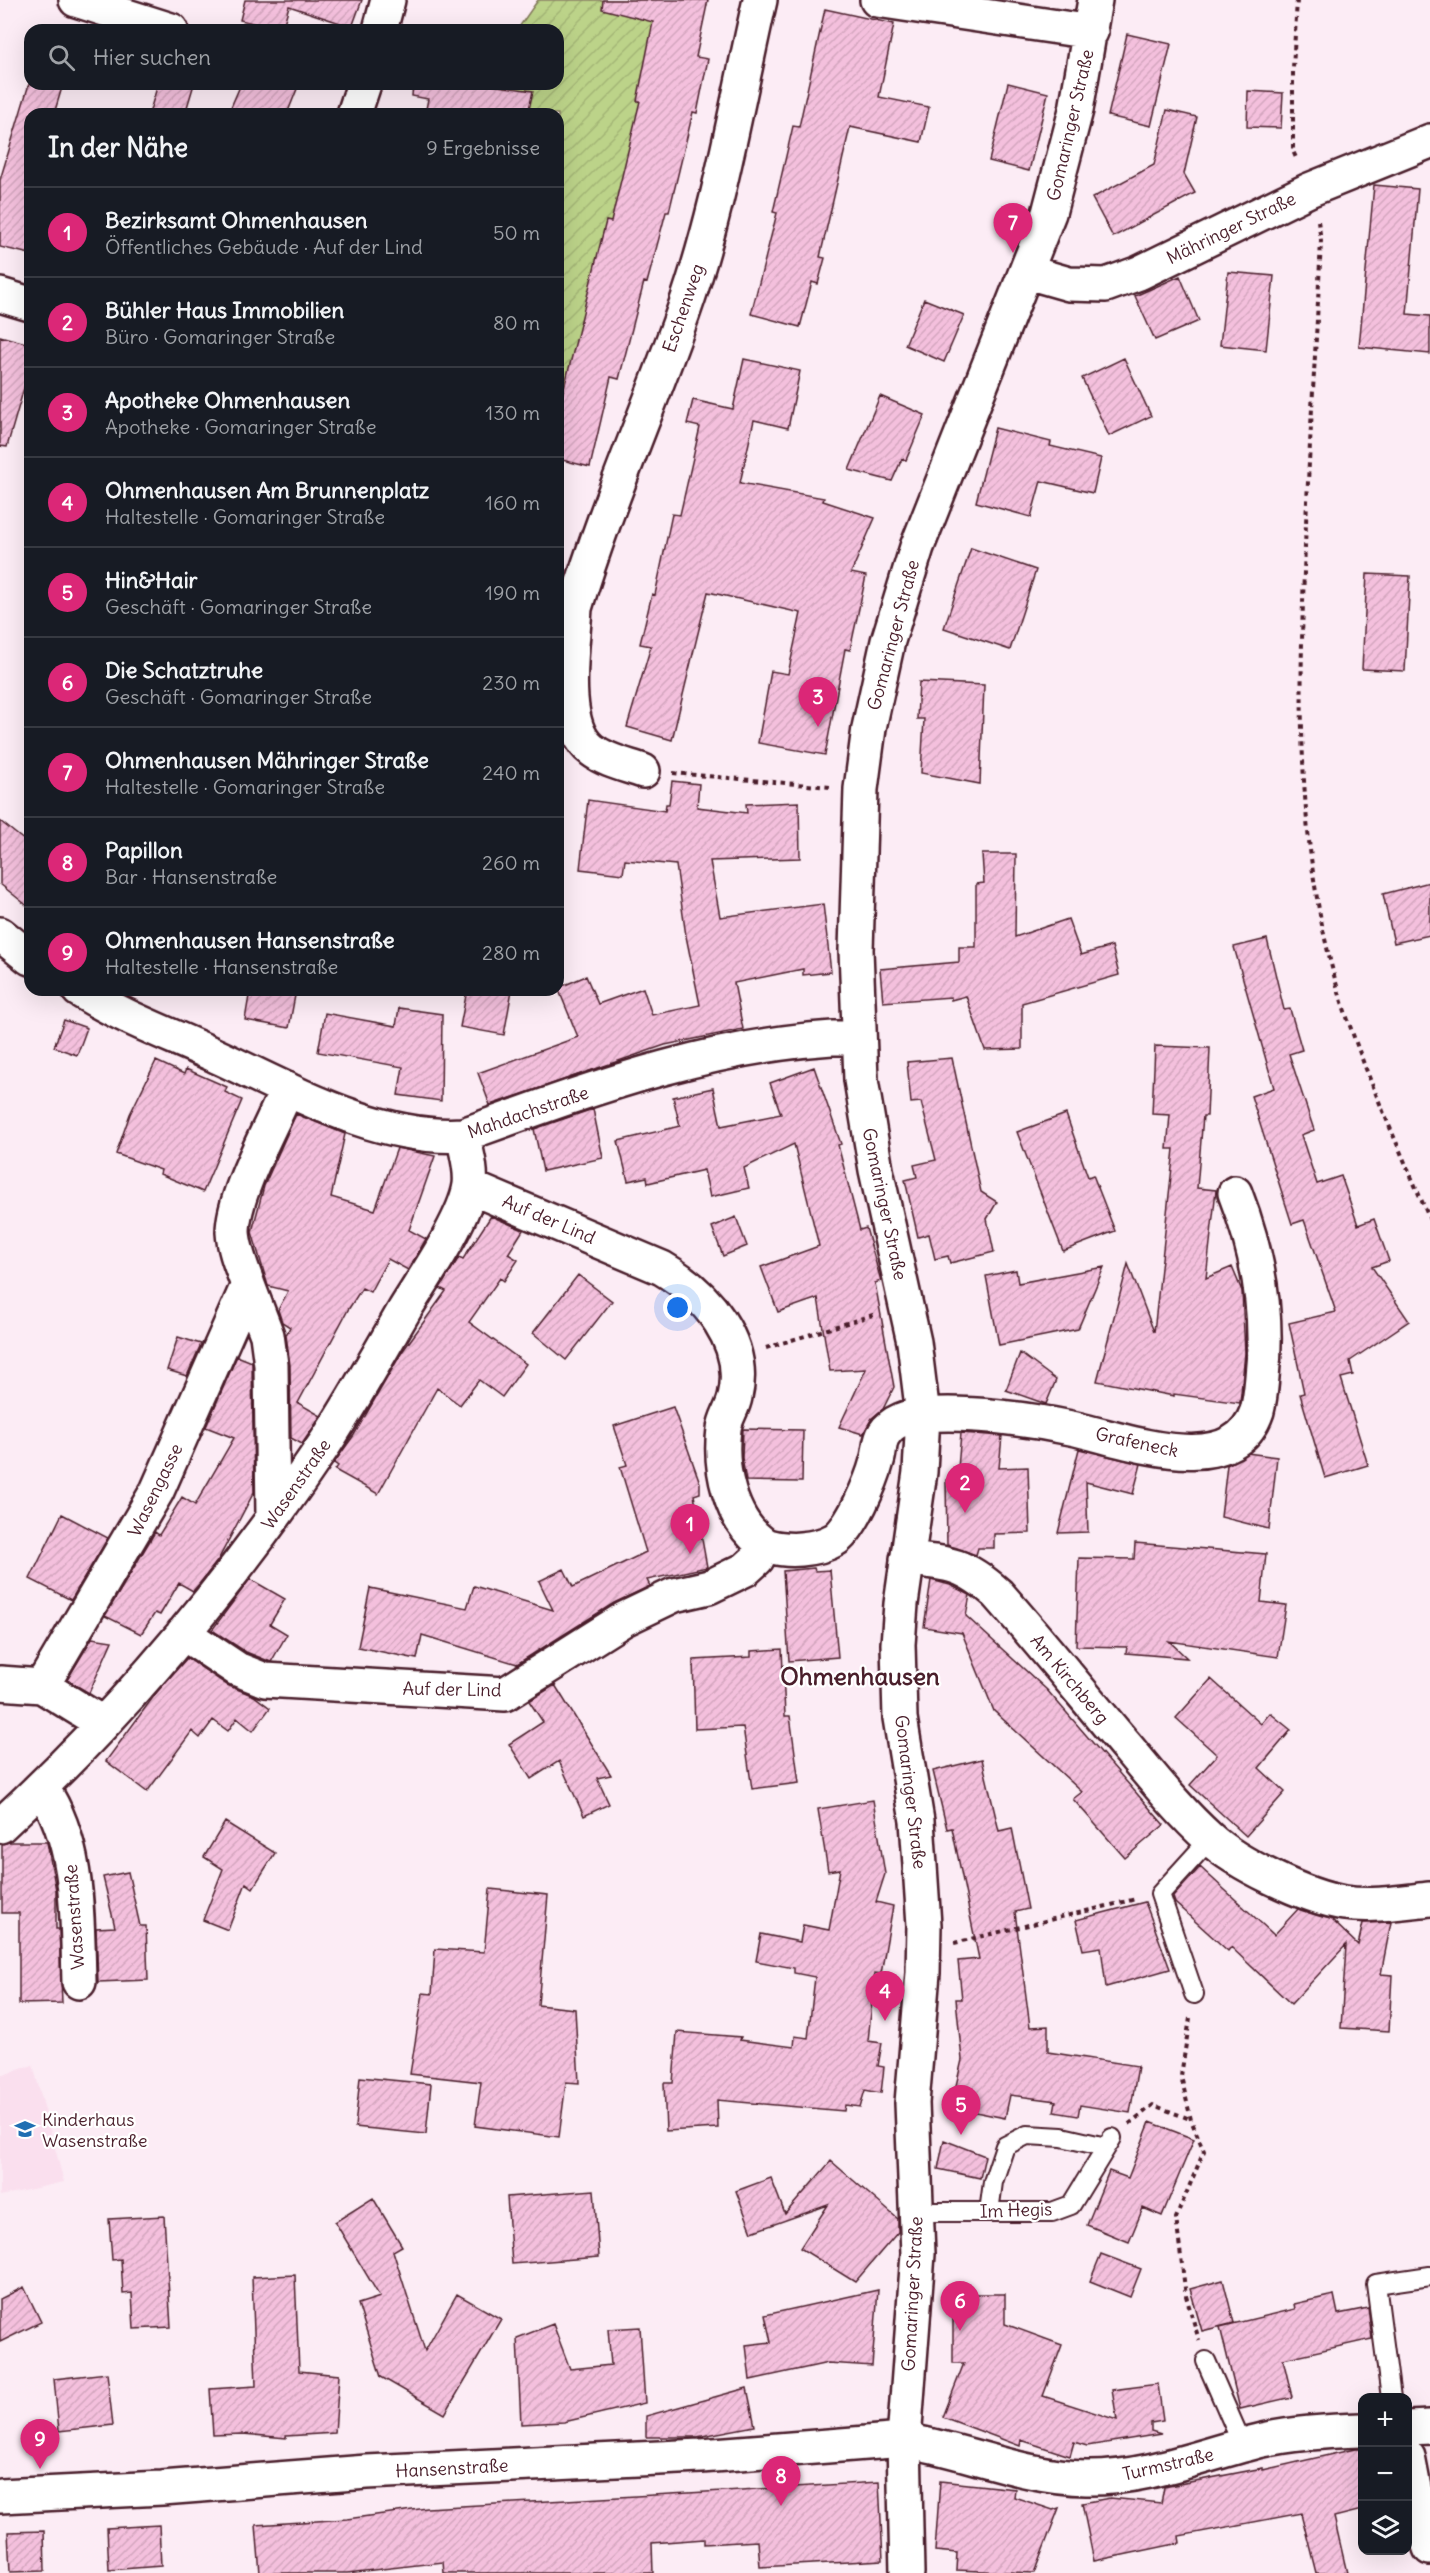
<!DOCTYPE html>
<html lang="de">
<meta charset="utf-8">
<style>
body{margin:0;font-family:Delius,sans-serif;background:#20242c;color:#f1f3f6}
.controls{position:absolute;right:18px;bottom:18px;display:grid;overflow:hidden;border-radius:12px;box-shadow:0 6px 24px #0002}
.controls button{width:54px;height:54px;display:grid;place-items:center;padding:0;border:0;border-bottom:2px solid #363941;background:#171b24;color:#f1f3f6;font:30px sans-serif}
.you{position:absolute;left:678px;top:1308px;width:21px;height:21px;margin:-15px;border:4px solid #fff;border-radius:50%;background:#1a73e8;box-shadow:0 0 0 9px #1a73e833}
.badge{display:grid;place-items:center;width:39px;height:39px;border-radius:50%;background:#db2777;color:#fff;font-size:20px;font-weight:700}
.pin{position:absolute;translate:-50% -50px;filter:drop-shadow(0 2px 3px #0008)}
.pin::after{content:'';position:absolute;top:32px;width:21px;height:18px;background:inherit;clip-path:polygon(0 0,100% 0,50% 100%)}
.list{margin:0;padding:0;list-style:none}
h2{display:flex;justify-content:space-between;align-items:center;height:78px;margin:0;padding:0 24px;font-size:26px}
h2 small{font-size:20px;font-weight:400;color:#9ea1a6}
.list li{display:grid;grid-template-columns:39px 1fr auto;gap:18px;align-items:center;box-sizing:border-box;height:90px;padding:0 24px;border-top:2px solid #363941}
.list b{display:block;font-size:22px;white-space:nowrap}
.list p{margin:0;font-size:20px;white-space:nowrap;color:#9ea1a6}
.list em{font-size:20px;font-style:normal;color:#9ea1a6}
.icon{flex:none;width:33px;height:33px;fill:none;stroke:currentColor;stroke-width:2;stroke-linecap:round;stroke-linejoin:round}
.map{position:relative;flex:none;width:1430px;height:2573px;overflow:hidden}
.search{position:absolute;background:#171b24;box-shadow:0 6px 24px #0002;left:24px;top:24px;width:540px;height:66px;display:flex;align-items:center;gap:15px;box-sizing:border-box;padding:0 21px;border-radius:18px;color:#9ea1a6;font-size:22px}
.panel{position:absolute;background:#171b24;box-shadow:0 6px 24px #0002;left:24px;top:108px;width:540px;height:888px;border-radius:18px}
.map>svg:first-child{display:block}
.built{fill:#fadfee}
.garden{fill:url(#garden-furrows);stroke:#83795a;stroke-width:1.5}
.building{fill:url(#building-hatch);stroke:#4a1f2b;stroke-width:1.5}
.lines{fill:none;stroke-linecap:round;stroke-linejoin:round}
.lane-casing{stroke:#4a1f2b;stroke-width:22}
.street-casing{stroke:#4a1f2b;stroke-width:38}
.secondary-casing{stroke:#4a1f2b;stroke-width:38}
.path{stroke:#4a1f2b;stroke-width:4;stroke-dasharray:4.5 4.5;stroke-linecap:butt}
.lane{stroke:#fff;stroke-width:18}
.street{stroke:#fff;stroke-width:33}
.secondary{stroke:#fff;stroke-width:33}
.labels{text-anchor:middle;dominant-baseline:central;stroke-width:4.5;stroke-linejoin:round;paint-order:stroke}
.street-label{font-size:18px;fill:#4a1f2b;stroke:#fff}
.poi-label{font-size:18px;fill:#4a1f2b;stroke:#fff;text-anchor:start}
.district-label{font-size:24px;font-weight:bold;fill:#4a1f2b;stroke:#fff}
</style>
<div class="map">
<svg width="1430" height="2573" viewBox="0 0 1430 2573">
<defs>
<pattern id="garden-furrows" width="10" height="10" patternUnits="userSpaceOnUse" patternTransform="scale(1.5)"><rect width="10" height="10" fill="#bcd389"/><path d="M-1 1l2-2M0 10L10 0M9 11l2-2" fill="none" stroke="#a3b576"/></pattern>
<pattern id="building-hatch" width="6" height="6" patternUnits="userSpaceOnUse" patternTransform="scale(1.5)"><rect width="6" height="6" fill="#f4c0dd"/><path d="M-1 1l2-2M0 6l6-6M5 7l2-2" fill="none" stroke="#d3a5be"/></pattern>
</defs>
<rect width="100%" height="100%" fill="#fcecf5"/>
<filter id="ink" filterUnits="userSpaceOnUse"><feTurbulence type="fractalNoise" baseFrequency=".0167" numOctaves="2"/><feDisplacementMap in="SourceGraphic" scale="12" xChannelSelector="R" yChannelSelector="G"/><feConvolveMatrix kernelMatrix="1 2 1 2 8 2 1 2 1" color-interpolation-filters="sRGB"/></filter>
<g filter="url(#ink)">
<path class="built" d="M33,2065L64,2182L0,2196V2076Z"/>
<path class="garden" d="M538,0H649L685,4L567,442L558,465V114H460L480,84H558V30H517Z"/>
<path class="building" d="M245,0H362L352,27L289,6L282,30L240,20Z
M603,0H708L696,57L708,59L697,113L693,112L669,212H666L647,283L644,282L619,379L611,377L590,467L558,459V399L561,400L606,221L611,222L640,101H637L653,22L602,9Z
M825,9L894,24L879,97L929,107L921,142L850,127L820,257L825,258L818,284L812,282L800,327L751,314L777,213L773,212L793,126L799,127Z
M1127,34L1171,44L1151,126L1108,116Z
M1008,83L1048,93L1029,171L989,161Z
M29,84H63L54,114H30V254L0,247V180Z
M158,84H194L185,114H149Z
M241,84H299L287,114H228Z
M413,84H483L533,91L528,114H505L478,109L477,114H425L428,99L412,96Z
M1248,91L1283,93L1281,128L1247,127Z
M1167,110L1197,117L1184,174L1195,193L1113,237L1092,198L1154,165Z
M1374,185L1418,189L1407,314L1430,316V354L1359,347Z
M1228,272L1274,276L1266,350L1220,345Z
M1180,276L1199,321L1155,340L1135,296Z
M924,299L964,315L944,362L905,345Z
M0,336L30,344V367L7,447L0,446Z
M1124,358L1151,416L1109,436L1082,378Z
M744,359L800,371L788,428L754,420L740,483L824,498L823,501L875,518L851,573L866,576L850,650L845,649L825,755L758,743L771,671L788,674L801,613L708,592L672,740L627,727L651,646L640,644L652,594L655,595L672,514L680,515L700,427L687,424L693,400L733,409Z
M880,396L925,415L906,460L902,459L892,481L849,470Z
M995,428L1051,442L1050,446L1101,458L1093,493L1041,481L1031,517L976,502Z
M971,548L1036,570L1010,650L944,628Z
M1367,574L1410,576L1405,671L1362,669Z
M919,682L984,685L980,784L921,773L924,719H917Z
M672,781L699,784L697,807L747,813L746,804L799,802L800,858L710,861L720,917L823,904L831,972L803,975V969L734,983L743,1029L665,1045L490,1105L478,1073L578,1037L558,988L586,976L598,1004L643,988L652,1015L700,1005L686,936L676,865L625,860L623,874L580,869L588,800L665,811L666,804H669Z
M0,821L30,845V908L0,884Z
M982,854H1016L1015,937L1068,919L1081,955L1112,946L1119,975L1022,1003V1049L985,1050L966,996L951,1000V997L883,1002L880,969L959,962V947H976V884L984,883Z
M1430,882V935L1394,943L1383,894Z
M1267,939L1284,1010L1290,1009L1302,1050L1289,1054L1314,1130L1301,1135L1317,1184L1341,1176L1358,1225L1374,1219L1389,1261L1372,1267L1409,1321L1350,1361L1353,1375L1341,1378L1368,1465L1325,1478L1300,1394L1304,1393L1289,1323L1336,1312L1304,1220L1292,1224L1251,1096L1274,1088L1234,947Z
M250,990H296L289,1028L245,1020Z
M467,990H512L504,1035L460,1027Z
M399,1008L442,1014L441,1101L398,1095L403,1067L318,1052L325,1013L396,1026Z
M64,1020L87,1028L77,1055L54,1047Z
M1155,1046L1210,1048L1207,1116H1203L1197,1188L1216,1190L1206,1278L1232,1267L1242,1291L1245,1353L1240,1403L1174,1394V1396L1097,1381L1128,1264L1154,1332L1174,1149H1167L1170,1115L1152,1114Z
M952,1058L981,1192L997,1202L987,1219L994,1252L950,1263L948,1256L935,1259L929,1234L918,1237L905,1180L917,1177L914,1165L936,1160L921,1102L911,1103L907,1062Z
M156,1061L184,1074L186,1069L227,1087L225,1092L242,1100L203,1192L160,1174L161,1170L116,1154L130,1114Z
M814,1067L841,1144L838,1145L860,1230L866,1228L881,1281L875,1283L894,1387L883,1409L872,1418L863,1434L839,1427L866,1369L830,1371L818,1298L778,1312L761,1267L819,1246L794,1144L744,1168L749,1188L710,1197L704,1170L648,1183L647,1177L628,1181L618,1141L680,1126L673,1097L713,1088L721,1126L781,1114L770,1083Z
M593,1109L603,1158L543,1171L534,1129Z
M296,1114L345,1134L331,1197L375,1210L397,1148L435,1156L409,1230L426,1239L408,1270L388,1259L370,1292L362,1288L348,1310L298,1403L321,1416L302,1444L291,1438L290,1365L286,1335L290,1327L282,1322L278,1310L288,1291L268,1286L252,1232L264,1186Z
M1066,1114L1088,1177L1093,1175L1115,1231L1063,1251L1017,1132Z
M491,1216L523,1230L508,1254L518,1260L504,1281L500,1278L469,1322L526,1364L502,1397L479,1380L460,1405L437,1388L378,1494L335,1470L338,1466L334,1463L354,1435L402,1352L446,1291L440,1288L459,1257L463,1259Z
M736,1217L747,1246L723,1256L712,1227Z
M1104,1267L1078,1329L999,1345L986,1276L1016,1270L1018,1283Z
M578,1275L612,1301L566,1360L533,1333Z
M178,1337L201,1344L187,1376L167,1370Z
M1020,1353L1056,1380L1046,1404L1006,1390Z
M237,1356L252,1362V1366L254,1492L218,1560L200,1583L193,1591L179,1583L160,1615L155,1613L141,1634L105,1616L155,1532L159,1535L182,1497L195,1505L234,1438L206,1427Z
M673,1407L700,1483V1493L694,1495L707,1567L647,1580L650,1586L614,1603L517,1664L422,1635L417,1659L358,1647L370,1588L467,1608L474,1586L553,1610L539,1581L564,1569L573,1587L646,1552L620,1467L627,1465L614,1426Z
M743,1429L803,1430L802,1482L746,1481L742,1458Z
M961,1433L1002,1436L999,1468L1028,1467L1030,1533L994,1534V1548H978L976,1555L947,1545L946,1480H957Z
M1079,1449L1141,1464L1133,1494L1086,1482L1088,1532L1058,1533Z
M1247,1453L1277,1457L1269,1529L1221,1517L1227,1465Z
M62,1514L108,1538L71,1600L30,1579Z
M1135,1543L1266,1554L1261,1602L1286,1605L1278,1657L1169,1641L1187,1658L1126,1653L1127,1647L1076,1646L1079,1558L1134,1559Z
M814,1568L815,1571L830,1570L838,1657L789,1661L783,1571Z
M250,1579L285,1599L270,1624L287,1634L271,1662L246,1652L212,1630Z
M931,1580L950,1585L970,1595L966,1616L1047,1690L1164,1825L1125,1858L1073,1799L1082,1792L994,1711L962,1633L924,1627Z
M92,1638L112,1641L89,1693L67,1680Z
M782,1649L785,1716H790L799,1783L752,1789L743,1727L695,1729L693,1660L751,1657V1651Z
M187,1658L227,1685L254,1696L270,1708L253,1731L237,1718L228,1731L213,1720L200,1738L192,1731L147,1792L106,1761L157,1692Z
M1211,1679L1261,1724L1270,1713L1291,1730L1259,1768L1285,1792L1246,1836L1190,1785L1217,1755L1176,1718Z
M555,1685L611,1775L597,1778L609,1804L584,1816L559,1761L531,1779L509,1744L543,1722L529,1701Z
M982,1759L999,1831L1012,1828L1028,1909L1015,1912L1030,2027L1048,2026V2052L1138,2066L1130,2113L1080,2105L1078,2116L1054,2112L1056,2101L1010,2095L1005,2118L951,2107L962,2060L956,1999H962L958,1961L979,1959L952,1828L947,1829L933,1771Z
M873,1800L885,1874L876,1902L893,1906L881,1974L875,1973L868,2041L882,2043L878,2066L884,2067L881,2093L865,2090L860,2107L845,2105L844,2111L717,2100L718,2128L666,2131L664,2083H673L677,2032L741,2037L740,2040L794,2047L795,2036L808,2038L815,1977L794,1973V1968L756,1961L761,1934L800,1942L803,1925L829,1930L840,1869L828,1871L818,1809Z
M225,1822L275,1853L253,1888L246,1883L228,1930L203,1920L223,1869L204,1857Z
M9,1842H47L56,1890V1929H59L62,2003L19,2004V1913H2V1844Z
M1200,1867L1274,1935L1298,1909L1331,1919L1358,1945L1363,1923L1391,1922L1381,1974L1392,1975L1389,2031L1341,2028L1346,1945L1291,2004L1231,1947L1228,1951L1175,1903L1173,1897Z
M128,1872L140,1926H146L148,1980L98,1982L96,1928L115,1927L103,1877Z
M490,1889L548,1895L538,2005L575,2009L579,2083L566,2082L559,2137L475,2126L481,2082L410,2074L423,1993L432,1994L435,1949L484,1952Z
M1145,1902L1170,1969L1106,1987L1101,1947L1083,1950L1076,1920Z
M360,2077L431,2084L426,2134L355,2127Z
M1150,2122L1194,2139L1162,2216L1143,2208L1129,2242L1087,2225L1109,2171L1128,2178Z
M944,2140L985,2156L980,2178L938,2169Z
M831,2161L898,2219V2232L855,2282L800,2248L828,2205L752,2232L736,2191L771,2178L785,2214Z
M594,2190L599,2257L512,2264L507,2197Z
M373,2198L402,2246L393,2251L425,2351L457,2294L501,2319L445,2414L381,2377L358,2304L380,2297L335,2222Z
M164,2216L171,2327L134,2329L132,2293L123,2294L121,2259L112,2260L109,2219Z
M1101,2254L1141,2269L1130,2297L1090,2281Z
M295,2275L299,2371L339,2375L335,2433L286,2436V2438L243,2434L213,2435L210,2389L256,2386L252,2277Z
M1223,2280L1234,2323L1202,2331L1190,2289Z
M24,2287L41,2322L0,2342V2299Z
M878,2290L872,2366L828,2363L750,2380L746,2345L771,2342L765,2315Z
M953,2294H1005V2324L1062,2345L1043,2396L1117,2420L1112,2390L1158,2384L1163,2421L1151,2423V2431L1161,2434L1087,2446L1074,2442L1070,2456L1021,2440L1020,2446L943,2417L964,2363H953Z
M1334,2295L1338,2314L1368,2308L1372,2339L1283,2359L1292,2397L1240,2409L1220,2327L1295,2309L1294,2304Z
M553,2324L570,2369L611,2365L608,2329L640,2327L645,2403L564,2422L521,2424L517,2338Z
M107,2373L113,2425L59,2431L54,2379Z
M747,2388L755,2426L697,2437H646V2416Z
M1355,2449H1362V2510L1334,2517L1347,2573H1316L1301,2513L1179,2536L1180,2543L1094,2561L1082,2503L1110,2498L1161,2503L1164,2487L1263,2468V2470Z
M940,2481L1015,2489L1014,2497L1053,2510L1059,2508L1034,2573L956,2570L957,2553L935,2551Z
M879,2482L883,2560L760,2567L758,2541L704,2544V2539L652,2543L653,2573H444L443,2562L347,2573H260L256,2525L347,2519L427,2508Z
M159,2525L161,2566L109,2570L107,2528Z
M44,2531L45,2571L10,2572L8,2532Z"/>
<g class="lines">
<g class="lane-casing">
<path id="lane" d="M1194,1994L1160,1894L1210,1839
M918,2212H1052L1071,2205L1112,2138
M989,2212L993,2182L1005,2146L1027,2135L1062,2137L1106,2147
M1206,2361L1243,2446
M1391,2398L1376,2284L1430,2276"/>
</g>
<g class="street-casing">
<path id="street" d="M76,0L171,30
M877,0L1091,32
M380,30L388,0
M354,114L364,84
M1027,272L1069,284L1106,285L1139,273L1309,190L1430,141
M0,295L30,304
M558,606L575,608C605,508 648,412 683,313C719,212 736,105 760,0
M575,608C573,645 559,726 592,750C606,761 626,765 643,771
M0,934L30,958
M79,990C120,1016 166,1033 210,1053C287,1088 377,1141 463,1135C590,1089 720,1040 857,1037
M470,1187L662,1268C706,1294 748,1342 735,1397C733,1408 725,1418 724,1429C719,1468 730,1519 762,1543C770,1549 791,1550 801,1549C812,1548 824,1546 834,1540C851,1531 872,1480 877,1461C880,1453 879,1441 884,1434C892,1421 909,1416 923,1415C968,1411 1027,1419 1071,1428C1122,1438 1232,1484 1257,1411C1260,1400 1261,1388 1262,1377C1269,1314 1258,1252 1235,1193
M248,1285L267,1335L271,1365L273,1516
M907,1559C950,1563 964,1564 998,1594C1042,1644 1084,1696 1127,1747C1153,1778 1179,1811 1209,1838C1237,1864 1306,1897 1344,1903C1372,1907 1402,1902 1430,1899
M183,1633L237,1669L265,1680L505,1694L624,1619L674,1595L709,1587L746,1569L757,1559L764,1545
M0,1683L42,1686L102,1723
M42,1686L157,1491L248,1285C242,1268 234,1250 233,1232C233,1193 272,1126 287,1089
M42,1788C80,1844 77,1916 79,1982
M0,1826C123,1713 233,1581 326,1442C354,1399 379,1354 405,1309C424,1278 465,1219 470,1185C472,1168 466,1151 463,1135
M1408,2457L1419,2514L1430,2548
M907,2573L904,2440L918,2254L912,2103L923,1973L924,1925L917,1821L900,1718L898,1644L901,1604L920,1472L923,1415L914,1342L876,1170L861,1080L856,950L861,789L869,728L888,641L917,547L1049,213L1076,110L1095,0"/>
</g>
<g class="secondary-casing">
<path id="secondary" d="M1408,2428L1430,2427
M0,2496L162,2488L367,2472L701,2456L904,2440C965,2450 1023,2477 1086,2478C1147,2479 1204,2454 1263,2440C1295,2433 1329,2431 1362,2430"/>
</g>
<path class="path" d="M1297,0L1293,68V151L1297,160
M1318,221L1321,240C1316,351 1308,461 1304,572C1299,711 1298,851 1337,986C1361,1066 1397,1143 1430,1220
M673,773L830,787
M766,1348L876,1314
M954,1943L1136,1899
M1190,2018L1181,2076L1191,2120L1204,2151L1176,2218L1186,2296L1199,2340
M1129,2124L1153,2105L1190,2119"/>
<use href="#lane" class="lane"/>
<use href="#street" class="street"/>
<use href="#secondary" class="secondary"/>
</g>
</g>
<defs>
<g id="school-bare" transform="scale(1.62)"><path d="M0-5L7-2L0 1L-7-2ZM-4 1L0 2.5L4 1V4Q0 6-4 4Z" fill="#1f6fb2" stroke="#fff" stroke-width="2.5" paint-order="stroke"/></g>
</defs>
<g fill-rule="evenodd">
<use href="#school-bare" x="25" y="2129"/>
</g>
<g class="labels">
<g class="street-label">
<text transform="translate(1070 125) rotate(-77)">Gomaringer Straße</text>
<text transform="translate(1231 228) rotate(-26)">Mähringer Straße</text>
<text transform="translate(683 308) rotate(-71)">Eschenweg</text>
<text transform="translate(893 635) rotate(-75)">Gomaringer Straße</text>
<text transform="translate(528 1112) rotate(-19)">Mahdachstraße</text>
<text transform="translate(885 1204) rotate(78)">Gomaringer Straße</text>
<text transform="translate(549 1219) rotate(23)">Auf der Lind</text>
<text transform="translate(1137 1442) rotate(12)">Grafeneck</text>
<text transform="translate(296 1484) rotate(-55)">Wasenstraße</text>
<text transform="translate(155 1490) rotate(-64)">Wasengasse</text>
<text transform="translate(1070 1679) rotate(50)">Am Kirchberg</text>
<text transform="translate(452 1689) rotate(1)">Auf der Lind</text>
<text transform="translate(911 1792) rotate(83)">Gomaringer Straße</text>
<text transform="translate(74 1917) rotate(-94)">Wasenstraße</text>
<text transform="translate(1016 2210) rotate(-2)">Im Hegis</text>
<text transform="translate(912 2294) rotate(-87)">Gomaringer Straße</text>
<text transform="translate(1168 2464) rotate(-13)">Turmstraße</text>
<text transform="translate(452 2468) rotate(-3)">Hansenstraße</text>
</g>
<g class="poi-label">
<text x="42" y="2119">Kinderhaus<tspan x="42" dy="21">Wasenstraße</tspan></text>
</g>
<g class="district-label">
<text x="860" y="1676">Ohmenhausen</text>
</g>
</g>
</svg>
<div class="controls">
<button>+</button>
<button>−</button>
<button><svg class="icon" aria-label="layers" viewBox="0 0 24 24"><path d="M12 4l9 5-9 5-9-5zM3 14l9 5 9-5"/></svg></button>
</div>
<div class="you"></div>
<div class="pin badge" style="left:690px;top:1554px">1</div>
<div class="pin badge" style="left:965px;top:1513px">2</div>
<div class="pin badge" style="left:818px;top:727px">3</div>
<div class="pin badge" style="left:885px;top:2021px">4</div>
<div class="pin badge" style="left:961px;top:2135px">5</div>
<div class="pin badge" style="left:960px;top:2331px">6</div>
<div class="pin badge" style="left:1013px;top:253px">7</div>
<div class="pin badge" style="left:781px;top:2506px">8</div>
<div class="pin badge" style="left:40px;top:2469px">9</div>
<div class="search"><svg class="icon" aria-label="search" viewBox="0 0 24 24"><circle cx="10" cy="10" r="6"/><path d="M15 15l6 6"/></svg>Hier suchen</div>
<section class="panel">
<h2>In der Nähe<small>9 Ergebnisse</small></h2>
<ul class="list">
<li><span class="badge">1</span><div><b>Bezirksamt Ohmenhausen</b><p>Öffentliches Gebäude · Auf der Lind</p></div><em>50 m</em></li>
<li><span class="badge">2</span><div><b>Bühler Haus Immobilien</b><p>Büro · Gomaringer Straße</p></div><em>80 m</em></li>
<li><span class="badge">3</span><div><b>Apotheke Ohmenhausen</b><p>Apotheke · Gomaringer Straße</p></div><em>130 m</em></li>
<li><span class="badge">4</span><div><b>Ohmenhausen Am Brunnenplatz</b><p>Haltestelle · Gomaringer Straße</p></div><em>160 m</em></li>
<li><span class="badge">5</span><div><b>Hin&amp;Hair</b><p>Geschäft · Gomaringer Straße</p></div><em>190 m</em></li>
<li><span class="badge">6</span><div><b>Die Schatztruhe</b><p>Geschäft · Gomaringer Straße</p></div><em>230 m</em></li>
<li><span class="badge">7</span><div><b>Ohmenhausen Mähringer Straße</b><p>Haltestelle · Gomaringer Straße</p></div><em>240 m</em></li>
<li><span class="badge">8</span><div><b>Papillon</b><p>Bar · Hansenstraße</p></div><em>260 m</em></li>
<li><span class="badge">9</span><div><b>Ohmenhausen Hansenstraße</b><p>Haltestelle · Hansenstraße</p></div><em>280 m</em></li>
</ul>
</section>
</div>
